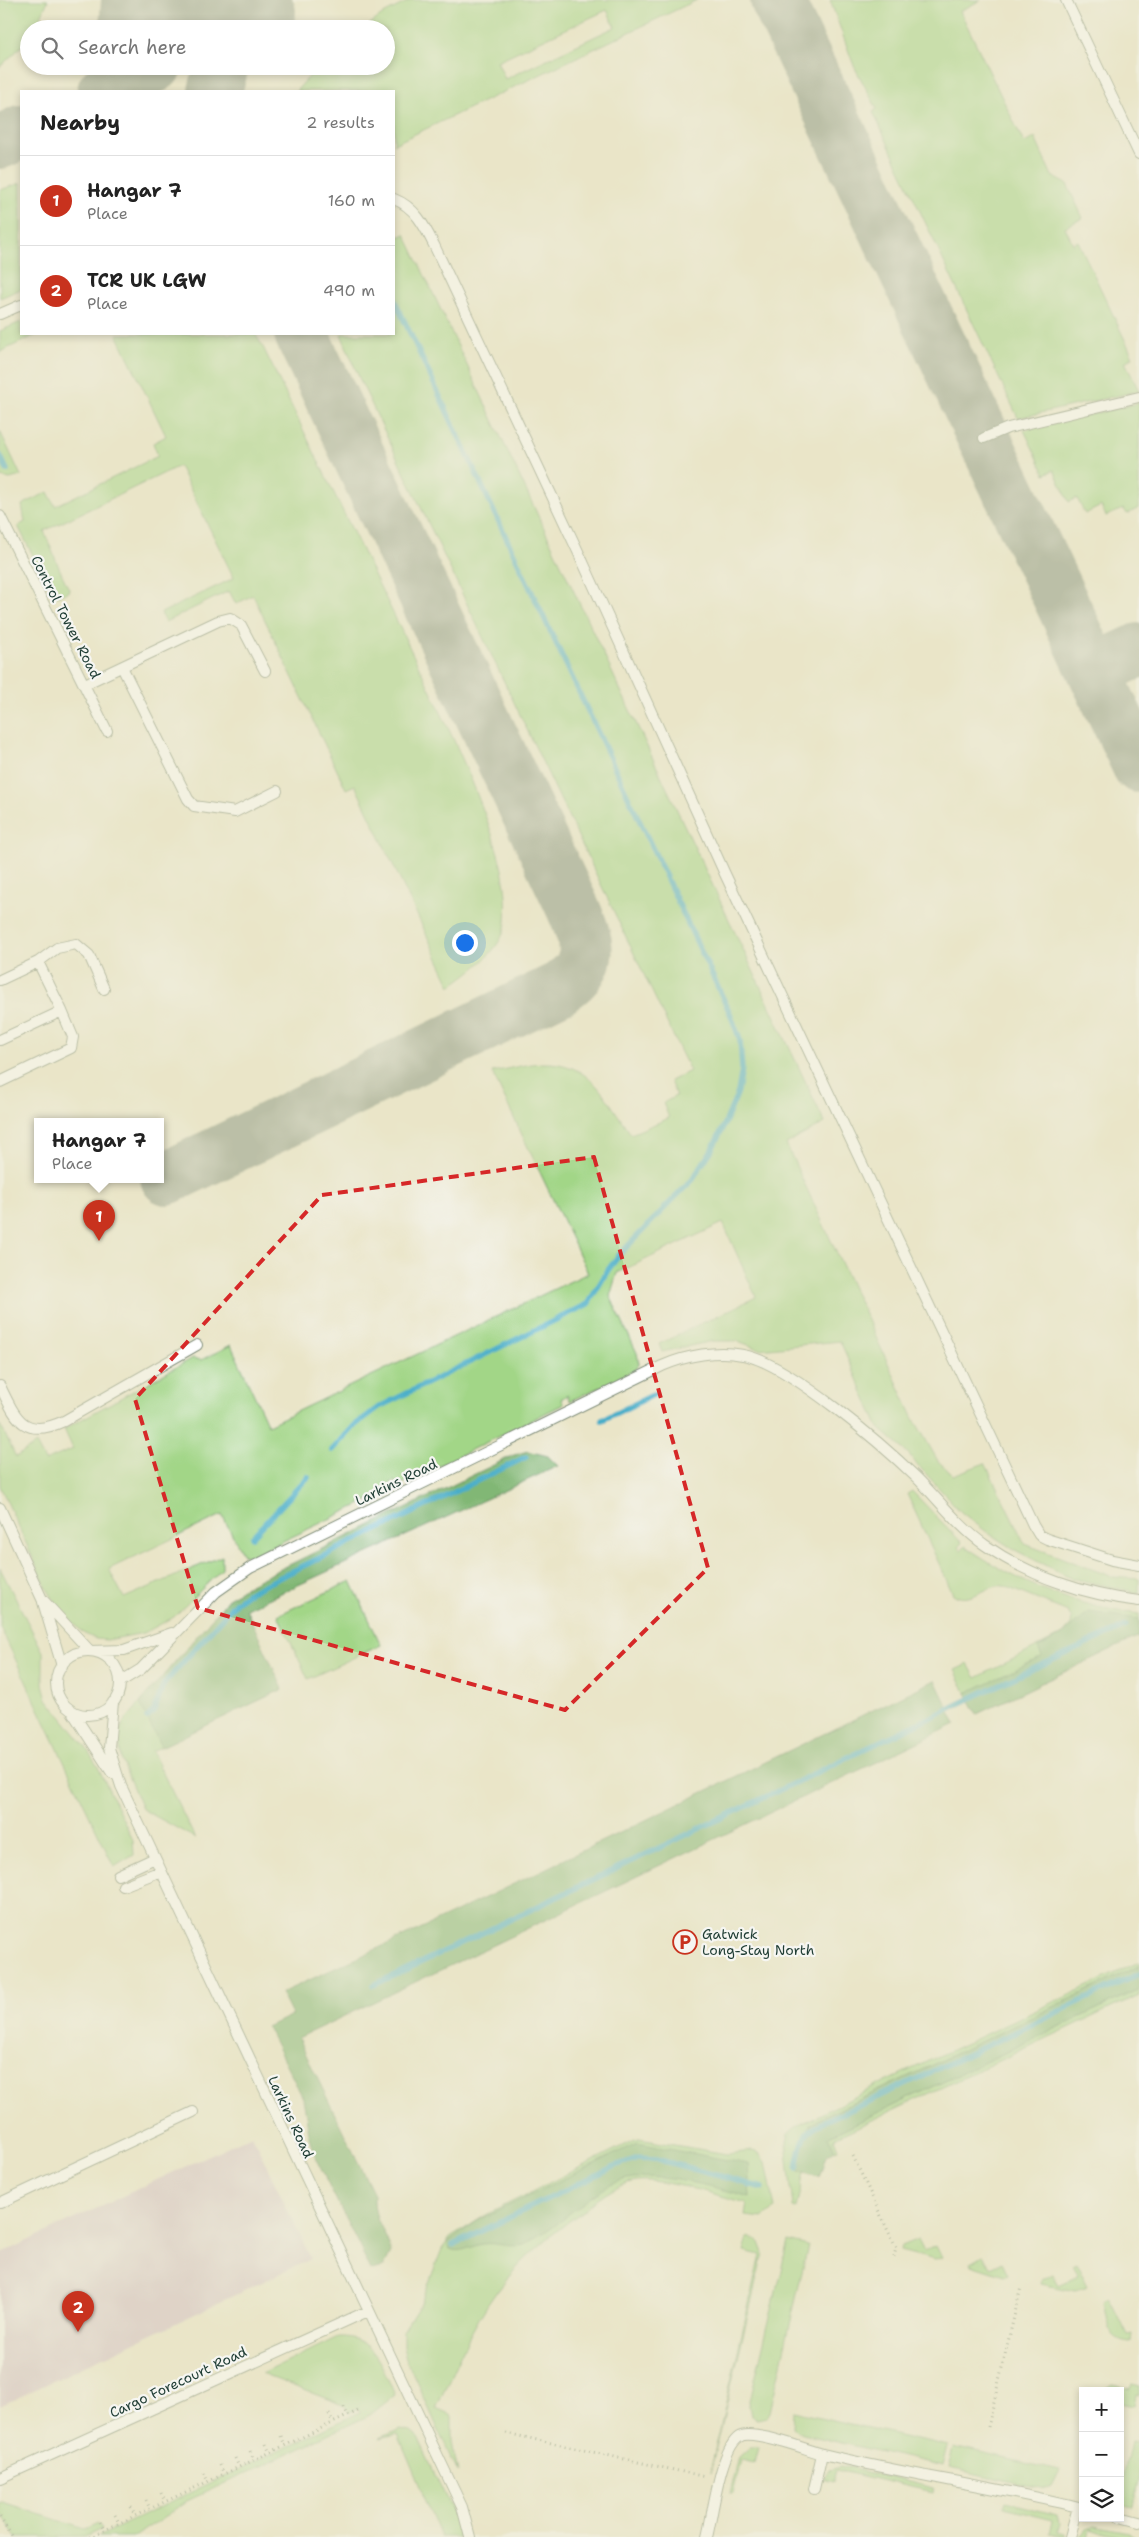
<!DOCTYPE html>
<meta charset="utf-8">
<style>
body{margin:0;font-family:"Shantell Sans",sans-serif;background:#f2f2f2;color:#222}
.controls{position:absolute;right:15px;bottom:15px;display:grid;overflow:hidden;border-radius:0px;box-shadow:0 2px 8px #0003}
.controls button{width:45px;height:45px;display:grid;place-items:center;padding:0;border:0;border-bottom:1px solid #e0e0e0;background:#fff;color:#222;font:25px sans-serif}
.you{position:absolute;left:464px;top:942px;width:18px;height:18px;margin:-12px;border:4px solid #fff;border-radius:50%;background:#1a73e8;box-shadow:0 0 0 8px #1a73e833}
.badge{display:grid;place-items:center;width:32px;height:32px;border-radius:50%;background:#c8321e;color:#fff;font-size:16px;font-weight:700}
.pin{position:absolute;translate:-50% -41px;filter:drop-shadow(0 1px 2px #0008)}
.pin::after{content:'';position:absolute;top:26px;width:18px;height:15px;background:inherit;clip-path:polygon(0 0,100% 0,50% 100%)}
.popup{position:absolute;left:34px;top:1118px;width:130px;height:65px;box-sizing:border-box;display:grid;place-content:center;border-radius:0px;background:#fff;filter:drop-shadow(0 1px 4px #0005);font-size:16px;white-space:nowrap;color:#767676}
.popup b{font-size:19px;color:#222}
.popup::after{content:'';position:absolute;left:50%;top:100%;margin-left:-10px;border:10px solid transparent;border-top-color:#fff}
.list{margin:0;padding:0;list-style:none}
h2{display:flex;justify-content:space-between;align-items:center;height:65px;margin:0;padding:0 20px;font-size:21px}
h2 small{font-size:16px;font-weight:400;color:#767676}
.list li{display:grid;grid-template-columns:32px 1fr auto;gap:15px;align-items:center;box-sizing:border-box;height:90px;padding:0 20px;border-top:1px solid #e0e0e0}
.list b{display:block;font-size:19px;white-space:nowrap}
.list p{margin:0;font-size:16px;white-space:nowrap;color:#767676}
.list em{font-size:16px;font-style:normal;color:#767676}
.icon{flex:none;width:28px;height:28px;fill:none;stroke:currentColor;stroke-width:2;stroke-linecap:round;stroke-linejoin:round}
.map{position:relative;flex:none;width:1139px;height:2537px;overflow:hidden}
.search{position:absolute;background:#fff;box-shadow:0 2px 8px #0003;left:20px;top:20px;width:375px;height:55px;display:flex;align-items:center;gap:12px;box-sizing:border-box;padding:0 18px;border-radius:28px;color:#767676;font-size:19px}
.panel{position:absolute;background:#fff;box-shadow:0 2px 8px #0003;left:20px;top:90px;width:375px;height:245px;border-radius:0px}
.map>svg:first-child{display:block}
.industrial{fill:#d2bdc6}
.green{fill:#a2d687;stroke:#608a5e;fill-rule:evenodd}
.forest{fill:#81b774;stroke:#507a54}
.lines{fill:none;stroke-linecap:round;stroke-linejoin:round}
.stream{stroke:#49aec9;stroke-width:5.5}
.taxiway{stroke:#84917e;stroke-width:54}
.lane-casing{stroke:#84917e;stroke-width:12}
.path{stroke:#84917e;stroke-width:3;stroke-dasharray:1 4;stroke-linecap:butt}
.lane{stroke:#fff;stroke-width:10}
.marked{fill:none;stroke:#d62828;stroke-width:4;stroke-dasharray:10 6;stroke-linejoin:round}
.labels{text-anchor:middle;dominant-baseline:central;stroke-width:4.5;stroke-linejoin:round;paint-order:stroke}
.street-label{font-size:14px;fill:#1f3d34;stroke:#f6f6f2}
.poi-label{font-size:14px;fill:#1f3d34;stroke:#f6f6f2;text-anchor:start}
</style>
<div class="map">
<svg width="1139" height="2537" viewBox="0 0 1139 2537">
<rect width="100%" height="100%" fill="#f6f6f2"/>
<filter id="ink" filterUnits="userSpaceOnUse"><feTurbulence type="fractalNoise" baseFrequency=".02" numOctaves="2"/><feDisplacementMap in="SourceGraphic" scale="10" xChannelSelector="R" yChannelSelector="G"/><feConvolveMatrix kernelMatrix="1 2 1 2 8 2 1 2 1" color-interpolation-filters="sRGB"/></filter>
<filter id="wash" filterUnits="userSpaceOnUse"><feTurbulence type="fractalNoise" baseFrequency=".0096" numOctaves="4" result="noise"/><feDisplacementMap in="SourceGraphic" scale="20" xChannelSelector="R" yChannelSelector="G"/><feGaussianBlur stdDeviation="1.12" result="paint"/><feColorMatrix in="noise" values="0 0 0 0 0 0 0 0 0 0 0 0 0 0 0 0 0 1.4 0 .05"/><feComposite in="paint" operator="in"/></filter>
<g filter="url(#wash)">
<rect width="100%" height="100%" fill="#eae5c8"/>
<path class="industrial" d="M252,2135L311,2259L0,2406V2254Z"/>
<path class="green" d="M0,0H48L36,29H29V39L0,67Z
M411,0H697L394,144V91H296L319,66H386V29H363L385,13ZM607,10L615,27L505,79L497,61Z
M830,0H981L960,11L1024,143L1035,138L1052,176L1067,184L1083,218L1065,227L1073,244L1078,241L1133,357L1125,362L1139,391L1018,418L873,112L877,109L854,66Z
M21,183V289L0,298V190Z
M394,227L399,237L405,234L825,1123L786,1144L914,1419L938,1461L953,1475L985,1463L1025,1544L1113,1577L1139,1579V1593L1070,1578L1015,1550L988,1533L961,1512L903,1449L879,1428L840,1341L759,1349L738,1341H713L662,1352L659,1344L756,1297L723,1223L617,1273L610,1296L637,1353L639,1364L634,1371L570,1401L567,1395L561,1399L564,1404L398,1486L394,1481L389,1484L392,1489L254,1555L245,1556L242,1553L222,1515L109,1569L124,1598L222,1556V1569L174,1617L144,1633L107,1640L96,1639L83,1633L57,1605L46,1587L0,1486V1424L16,1457L36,1444L45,1461L73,1449L64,1429L193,1358L201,1360L231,1345L268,1425L588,1273L492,1072C508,1069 525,1064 542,1063C592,1061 606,1100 631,1134L669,1118L663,1103L676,1096L670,1081L690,1071L361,382L341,334H394Z
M21,322V334H38L0,352V331Z
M117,334H255L262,345C305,434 349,524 393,613C420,670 449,726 473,784C490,828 510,874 506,922C503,950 471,971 451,986L355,785L346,789L253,595L236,604L229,591L165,622L161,613L234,578L179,466L44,531C53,552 59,570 70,591L58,596L53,595L18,526L25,522L22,505L48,492L55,506L158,456L153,443L166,436Z
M1139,403V508L1127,514L1124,509L1106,516L1101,506L1085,514L1077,498L1069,502L1054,470L1045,474L1024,430Z
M0,431L21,476L10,479L0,477Z
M912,1491L962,1543L958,1547L961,1550L965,1546C1019,1584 1074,1606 1139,1614V1636L977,1714L955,1670L968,1664L976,1678L1063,1634L1071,1625L1072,1619L1068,1612L1004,1586C987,1583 970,1606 953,1594L907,1494Z
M0,1568L43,1652V1684L47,1699L85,1746L98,1767L133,1840L134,1855L114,1867L0,1627Z
M351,1581L381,1645L308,1679L278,1615Z
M230,1597L283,1689L152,1751L195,1838L142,1809L121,1759L119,1733L123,1723Z
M1139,1962V1966L811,2123L800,2172L804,2173L796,2208L793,2207L786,2142L788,2134L797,2126L888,2080Z
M1139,1989V1995L834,2138L838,2149L835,2150L829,2136Z
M639,2139L727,2154L752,2151L759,2153L766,2162L775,2209L763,2218L745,2216L747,2203C720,2196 661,2178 636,2181C616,2184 595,2201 580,2213C549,2236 521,2260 497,2291C471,2326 454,2369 436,2409L452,2416V2441L458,2473L406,2358L403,2346V2331L421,2303L442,2249L450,2238L486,2215L634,2140Z
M748,2237L758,2240L763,2253L710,2473L760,2255L744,2251Z
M918,2239L924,2251L936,2245L942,2257L935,2260L900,2251L901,2246Z
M788,2241L808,2246L770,2412L767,2417L757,2419L751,2416L749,2405Z
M984,2256L990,2268L1002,2262L1008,2274L1004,2276L971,2265L970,2263Z
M1076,2263L1088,2287L1075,2291L1041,2284L1042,2279L1053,2274L1059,2285L1078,2276L1072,2265Z
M1108,2296L1127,2335L1132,2334L1131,2342C1106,2341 1108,2321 1103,2301Z
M338,2337C374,2335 382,2367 395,2395L370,2415L187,2501L134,2537H98L360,2412L358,2408L349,2413L346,2406L262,2374Z
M1131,2384L1139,2386V2395L1136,2394L1134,2405L1120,2402V2391H1103L1112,2385L1129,2389Z
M793,2411L948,2446L943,2466L802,2434L792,2427Z
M400,2429L410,2431L418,2438L456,2519L459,2537H441L398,2434L380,2438Z
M1131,2442L1139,2443V2480L1134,2508L1120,2505V2477L1123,2478Z
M750,2447H758L754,2463L741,2460L733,2494H730L739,2457Z
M954,2447L962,2449L1060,2471L1052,2487L1045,2489L949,2468Z
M841,2466L934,2488L933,2492L836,2470L833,2482L822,2479L829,2469Z
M3,2502L84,2529L98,2523L102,2529L85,2537H16L0,2513V2503Z
M1006,2502L1058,2515L1060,2523L1058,2531L1065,2533V2536L1050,2533L1053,2520L1004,2508Z
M1095,2525L1128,2532L1136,2537H1125L1090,2528L1088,2537H1079L1086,2528Z"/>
<path class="forest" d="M528,1451L548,1456L558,1466L246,1609L283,1689L161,1747L140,1703L230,1597L248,1585L514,1455Z
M1089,1612L1139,1619V1636L977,1714L966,1693L1042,1657L1038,1648L1063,1634Z
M935,1680L956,1724L298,2038L374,2195C373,2224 387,2229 391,2253L384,2267L371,2270L316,2159L309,2134L303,2098L267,2027L292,2015L281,1993L435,1922Z
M1139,1966V1989L829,2136L835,2150L826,2156L819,2177L800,2172L797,2168L802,2143L811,2123Z
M637,2143L748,2164L750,2197C715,2187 644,2167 612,2184C580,2201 555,2229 523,2245C508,2248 496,2242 482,2244C471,2246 460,2254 450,2249L447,2243L477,2221Z"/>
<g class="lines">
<path class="stream" d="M0,455L7,470
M602,1420L655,1394
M332,1450L354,1426L379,1407L588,1304L608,1270L620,1254L692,1180L711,1151L723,1128L738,1092L742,1069L740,1040L730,1013L394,299
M252,1537L308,1477
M147,1718L154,1711L164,1684L236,1602L250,1592L526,1457
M374,1985L992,1688L1126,1626
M797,2168C800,2153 801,2137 814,2127L1139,1974
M453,2245L615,2166L638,2158L656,2159L763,2188"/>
<path class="taxiway" d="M165,0C198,19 233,16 269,12
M777,0L1139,766
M126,29L128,0
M104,91L155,66
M215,91L222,66
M0,142L21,132
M1094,671L1139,650
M167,1178L560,988C596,964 588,943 573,908L301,334"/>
</g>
</g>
<g filter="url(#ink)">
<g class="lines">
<g class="lane-casing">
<path id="lane" d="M1066,0L1139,154
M394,199C415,207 424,225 434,245L582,560L725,874L1033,1525L1039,1535L1047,1539L1112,1560L1139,1565
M0,314L21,305
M984,438L1008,428L1139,397
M0,516L107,731
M122,667L188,799L194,806L235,812L277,791
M85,684L218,621L230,618L241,625L265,671
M0,980L38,962L57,948L76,944L89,955L104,989
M0,1040L62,1011L38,962
M0,1082L71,1048L73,1037L62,1011
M0,1386C16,1418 23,1440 64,1421L197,1345
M0,1508L42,1599L90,1651L124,1650L172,1633
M43,1602L62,1666
M56 1683a32 32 0 1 1 64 0a32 32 0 1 1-64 0Z
M120,1682L141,1669L216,1592L250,1568L662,1366C687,1355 717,1350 743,1355C787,1362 884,1446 917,1478C939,1500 959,1527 985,1545C1029,1576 1085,1595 1139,1601
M113,1702L109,1748L121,1786L462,2507L470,2537
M71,1710L112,1773
M118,1875L155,1858
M123,1886L161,1871
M0,2203L193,2112
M0,2478L368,2311
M814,2489L822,2454
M1120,2517L1139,2522
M707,2537C713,2514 720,2450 739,2437C752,2428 807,2450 823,2454C909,2475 997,2487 1083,2508
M1070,2537L1078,2507"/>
</g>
<path class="path" d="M853,2156L896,2248L894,2257
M344,2407L348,2416
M329,2414L333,2423
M988,2427L1021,2287
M506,2433L706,2477
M281,2436L285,2445
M266,2444L270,2453
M250,2451L254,2460
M235,2458L239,2467
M220,2465L224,2474
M204,2473L208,2482
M161,2493L165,2502
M146,2500L150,2509
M131,2507L135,2516
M115,2515L119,2523
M0,2518L13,2537
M100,2522L104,2530
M90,2537L358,2411"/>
<use href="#lane" class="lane"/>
</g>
</g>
<path d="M0 0H1139V2537H0ZM594,1157L708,1568L565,1710L198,1608L135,1399L322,1195Z" fill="#eae5c8" fill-opacity=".55" fill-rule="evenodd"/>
<path class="marked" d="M594,1157L708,1568L565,1710L198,1608L135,1399L322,1195Z"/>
<defs>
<g id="parking-ring" transform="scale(1.25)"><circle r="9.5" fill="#f6f6f2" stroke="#c8321e" stroke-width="1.5"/><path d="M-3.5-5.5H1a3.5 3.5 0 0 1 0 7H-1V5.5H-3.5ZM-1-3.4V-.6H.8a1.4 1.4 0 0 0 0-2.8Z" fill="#c8321e"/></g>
</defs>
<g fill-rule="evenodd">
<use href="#parking-ring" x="685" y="1942"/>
</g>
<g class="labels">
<g class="street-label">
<text transform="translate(66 617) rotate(63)">Control Tower Road</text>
<text transform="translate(396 1482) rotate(-26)">Larkins Road</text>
<text transform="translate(291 2117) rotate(65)">Larkins Road</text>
<text transform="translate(178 2382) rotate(-25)">Cargo Forecourt Road</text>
</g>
<g class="poi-label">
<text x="702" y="1934">Gatwick<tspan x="702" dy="16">Long-Stay North</tspan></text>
</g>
</g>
</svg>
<div class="controls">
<button>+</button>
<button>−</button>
<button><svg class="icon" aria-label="layers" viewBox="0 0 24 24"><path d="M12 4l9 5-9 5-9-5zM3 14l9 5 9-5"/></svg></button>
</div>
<div class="you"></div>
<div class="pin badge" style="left:99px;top:1241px">1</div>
<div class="popup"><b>Hangar 7</b>Place</div>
<div class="pin badge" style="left:78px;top:2332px">2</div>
<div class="search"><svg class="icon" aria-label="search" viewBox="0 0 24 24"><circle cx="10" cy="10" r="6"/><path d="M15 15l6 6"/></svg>Search here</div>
<section class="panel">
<h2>Nearby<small>2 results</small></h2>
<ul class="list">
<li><span class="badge">1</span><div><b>Hangar 7</b><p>Place</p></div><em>160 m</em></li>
<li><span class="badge">2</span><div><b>TCR UK LGW</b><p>Place</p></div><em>490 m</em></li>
</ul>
</section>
</div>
